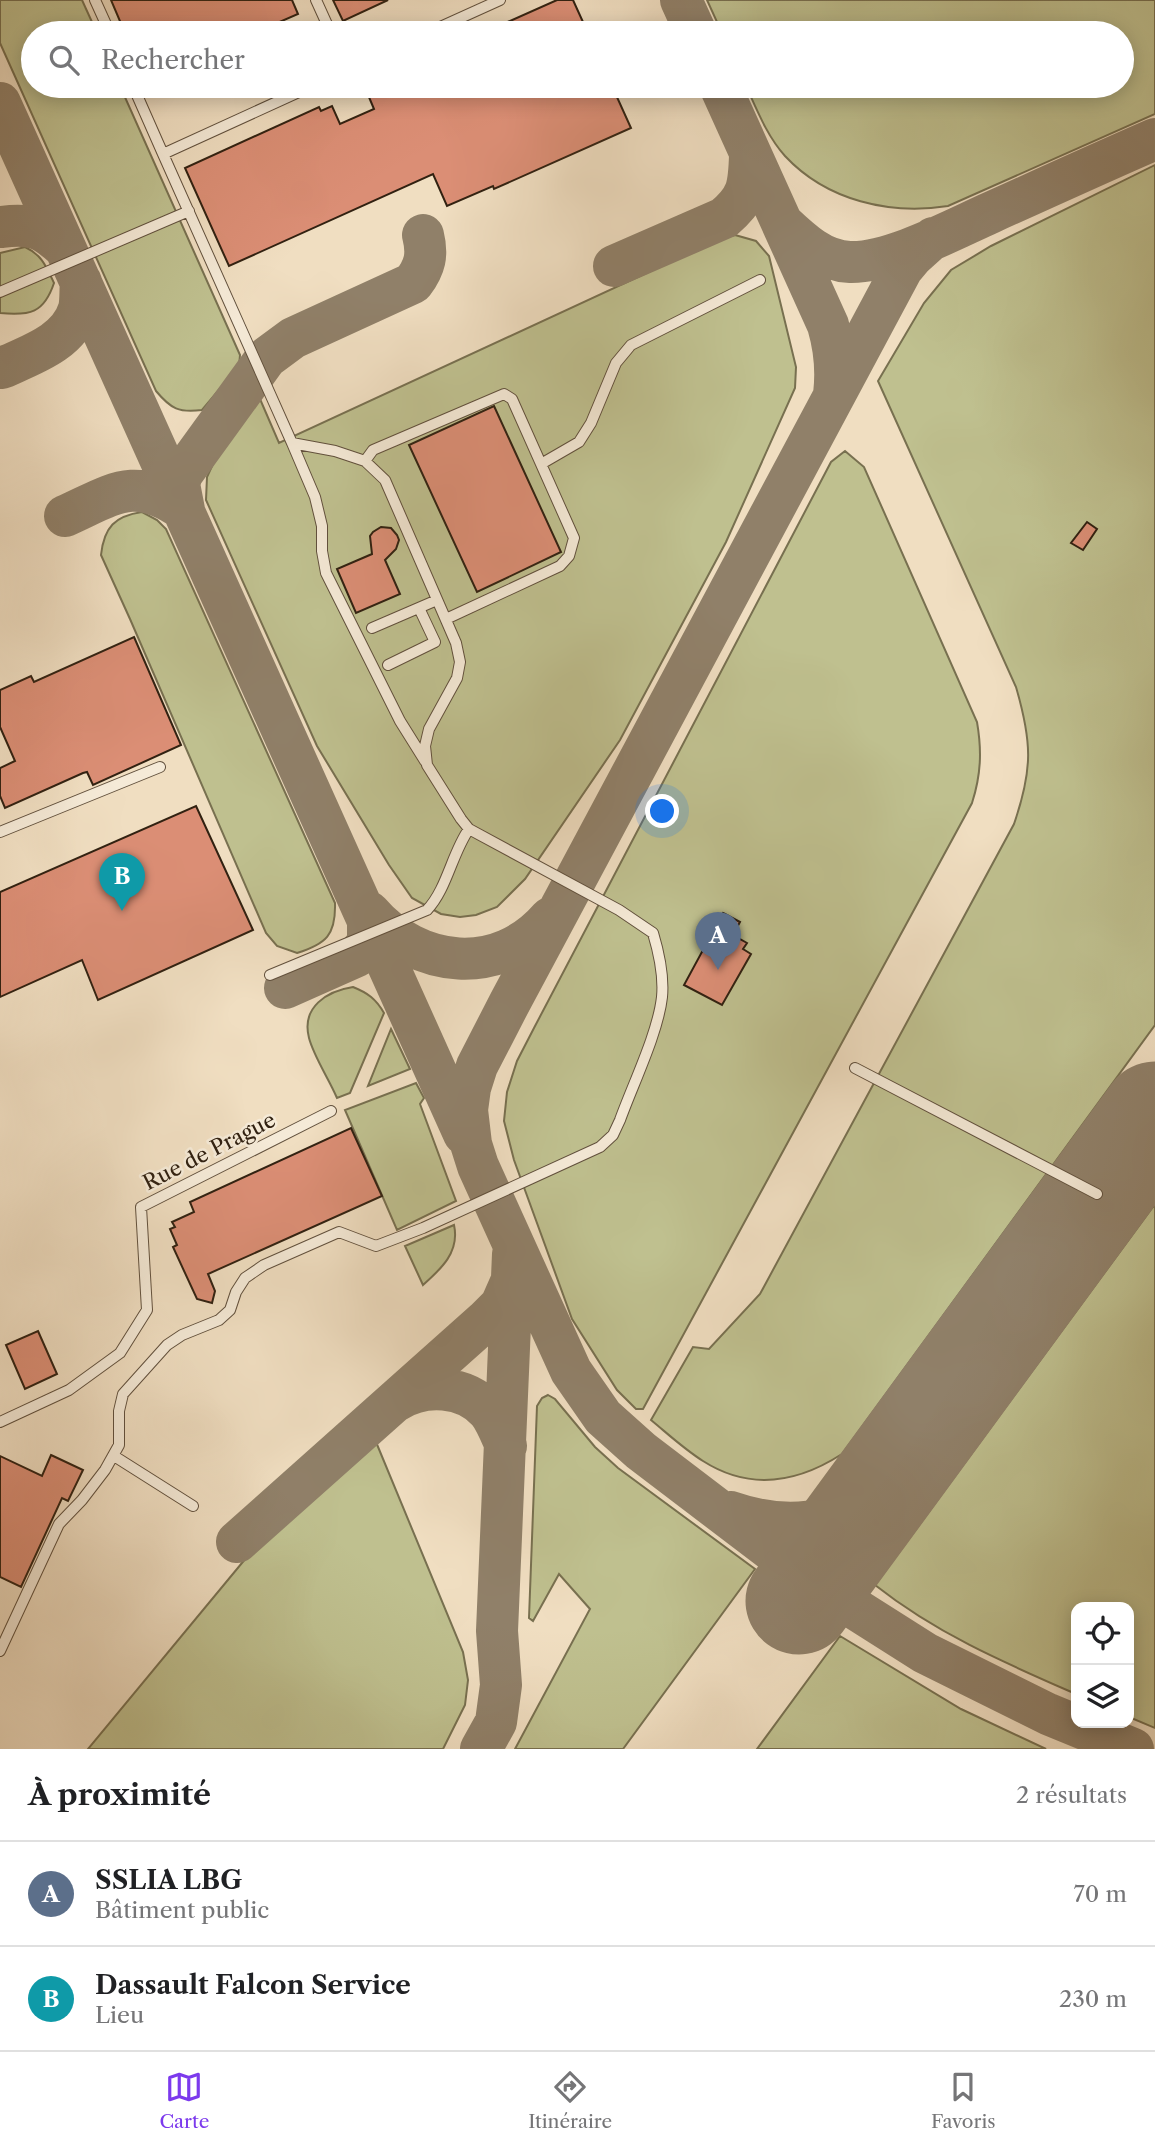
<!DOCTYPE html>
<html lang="fr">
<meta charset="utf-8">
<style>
body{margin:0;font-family:"Libre Caslon Text",serif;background:#f6f6f6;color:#202124}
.controls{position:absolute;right:21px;bottom:21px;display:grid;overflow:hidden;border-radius:14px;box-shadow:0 4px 18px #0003}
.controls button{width:63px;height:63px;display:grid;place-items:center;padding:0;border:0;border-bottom:2px solid #e0e0e0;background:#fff;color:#202124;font:35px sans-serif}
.you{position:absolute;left:663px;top:812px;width:24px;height:24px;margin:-18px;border:5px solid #fff;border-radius:50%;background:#1a73e8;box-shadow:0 0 0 10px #1a73e833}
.badge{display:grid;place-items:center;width:46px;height:46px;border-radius:50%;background:#7c3aed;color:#fff;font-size:23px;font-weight:700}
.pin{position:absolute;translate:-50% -58px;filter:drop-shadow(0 2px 4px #0008)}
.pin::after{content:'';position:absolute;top:37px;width:24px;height:21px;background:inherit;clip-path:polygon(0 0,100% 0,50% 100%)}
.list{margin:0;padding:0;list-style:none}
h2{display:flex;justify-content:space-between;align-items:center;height:91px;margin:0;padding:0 28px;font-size:30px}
h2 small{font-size:23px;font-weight:400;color:#757577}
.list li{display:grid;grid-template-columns:46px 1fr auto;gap:21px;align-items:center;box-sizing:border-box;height:105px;padding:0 28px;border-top:2px solid #e0e0e0}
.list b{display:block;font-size:26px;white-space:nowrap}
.list p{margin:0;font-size:23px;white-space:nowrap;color:#757577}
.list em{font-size:23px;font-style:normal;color:#757577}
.icon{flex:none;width:38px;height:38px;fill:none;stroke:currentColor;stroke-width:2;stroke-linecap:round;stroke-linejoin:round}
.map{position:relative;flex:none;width:1155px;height:1749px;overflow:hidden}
.search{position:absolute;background:#fff;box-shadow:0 4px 18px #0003;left:21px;right:21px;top:21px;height:77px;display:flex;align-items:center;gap:18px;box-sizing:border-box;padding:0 24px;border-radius:38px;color:#757577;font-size:26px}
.sheet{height:301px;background:#fff}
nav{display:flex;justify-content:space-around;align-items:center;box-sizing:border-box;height:98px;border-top:2px solid #e0e0e0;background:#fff;font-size:19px;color:#757577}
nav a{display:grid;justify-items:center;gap:4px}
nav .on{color:#7c3aed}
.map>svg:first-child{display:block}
.green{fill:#bfc08f;stroke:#787050;stroke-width:2}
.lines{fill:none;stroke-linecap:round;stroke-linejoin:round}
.taxiway{stroke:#908069;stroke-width:42}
.runway{stroke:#908069;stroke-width:107}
.building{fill:#db8e75;stroke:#312111;stroke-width:2}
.lane-casing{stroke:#61503d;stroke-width:12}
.lane{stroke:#f5ead7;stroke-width:10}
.labels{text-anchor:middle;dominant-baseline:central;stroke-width:5;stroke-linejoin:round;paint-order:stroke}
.street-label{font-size:21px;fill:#312111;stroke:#f5ead7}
</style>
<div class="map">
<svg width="1155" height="1749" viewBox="0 0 1155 1749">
<rect width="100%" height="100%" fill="#f0dec1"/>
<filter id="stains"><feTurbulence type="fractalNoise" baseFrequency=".00286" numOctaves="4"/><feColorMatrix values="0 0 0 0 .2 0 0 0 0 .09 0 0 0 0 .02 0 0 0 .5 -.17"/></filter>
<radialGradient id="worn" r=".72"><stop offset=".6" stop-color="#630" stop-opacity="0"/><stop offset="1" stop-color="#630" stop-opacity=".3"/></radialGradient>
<path class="green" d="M0,0H82L97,33H33V86H120L240,355L239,366L202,410C179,413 171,409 156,391L0,43Z
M707,0H1155V114L948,206C890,215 827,201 785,156C767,136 757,110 746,86H1122V33H722Z
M1155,165V1025L842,1454C797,1483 750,1491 703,1461C684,1449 668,1434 651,1420L693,1347L709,1349L760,1294L1014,824C1033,769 1032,742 1016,687L878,381L924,303L951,270L991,246Z
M735,235L756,241L769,256L796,367L795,388L726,542L620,740L525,879L497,907L476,915L460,917L441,914L412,898L389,865L317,746L206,500L207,477L219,451L260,399L279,443L720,239Z
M25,247C42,255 46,266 54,283C44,313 30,316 0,313V253Z
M845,451L864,467L977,722C982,751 981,775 972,803L643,1409H636L617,1390L572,1319L514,1160L504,1121L507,1092L517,1061L534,1028L831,462Z
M142,512L157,520L166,529L335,903C336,935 326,944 297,953L277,946L266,933L130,619L101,555C104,527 115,516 142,512Z
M353,987C368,993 376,999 384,1013L350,1093L337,1098C329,1079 314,1057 309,1038C301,1007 327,991 353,987Z
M391,1029L410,1069L368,1086Z
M416,1083L424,1098L420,1104L456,1201L397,1230L345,1110Z
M1155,1204V1728L1129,1717V1607H1076V1694C1005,1663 937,1634 875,1585Z
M454,1225C460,1252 441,1269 423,1285L405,1246Z
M548,1395L555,1399L595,1447L618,1468L755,1569L623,1749H515L590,1609L559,1574L533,1621L529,1618L537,1406L542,1398Z
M376,1442L463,1652L468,1680L465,1705L443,1749H88L251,1552Z
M840,1636L961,1709L1046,1749H757Z"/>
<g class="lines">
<path class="taxiway" d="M681,0L696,33
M720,86L828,325C835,349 837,370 834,395
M0,103L464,1134
M782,223C801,241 822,261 850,262C891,263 952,230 990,213C1045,188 1100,163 1155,139
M2,227C32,223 43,228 65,248
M933,238L912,257L902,269L510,1002L477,1066L470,1088L467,1110L471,1144L478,1166L571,1371L603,1417L641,1451L813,1582L925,1653L1048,1714L1133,1749
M614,266L724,218C748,198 749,186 750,156
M2,368C30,355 69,343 79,309C81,301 80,290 81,282
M184,510L179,484L182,474L266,358L293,338L413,283C425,267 428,255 423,235
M65,516C114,494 134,475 184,510
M369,912C418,969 499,977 550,918
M285,988L357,956L368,943V917
M396,1401C424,1383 465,1385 488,1411C496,1421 501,1435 506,1446
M731,1512C786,1531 834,1526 880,1490
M237,1542L485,1321L501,1305L512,1280
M481,1749L496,1722L501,1685L497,1631L513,1254"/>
<path class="runway" d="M799,1601L1155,1115"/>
</g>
<path class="building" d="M111,0H292L298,14L254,33H125Z
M333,0H388L343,21Z
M557,0H573L588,33H483Z
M375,86H612L631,128L494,189L493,186L447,206L433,174L229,266L185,168L319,107L321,111L332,106L340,124L374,109L366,90Z
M494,406L561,552L477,592L409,445Z
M1087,522L1097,529L1083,550L1071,543Z
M381,527L391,528L397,535L399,540L396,549L385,560L400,594L356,613L337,569L372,554L370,536L373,532Z
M134,637L181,745L93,785L87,772L83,773L5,808L0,796V768L15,761L0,727V690L31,676L34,682Z
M196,806L253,930L98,1000L82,960L0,997V892Z
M723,913L740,922L733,935L747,943L743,949L751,954L722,1005L684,985Z
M351,1128L382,1196L208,1274L215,1291L212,1303L197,1299L173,1247L177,1245L170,1229L175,1227L172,1222L194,1212L190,1202Z
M38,1331L57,1374L25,1389L6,1345Z
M51,1455L83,1470L68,1501L62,1498L21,1587L0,1577V1456L42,1476Z"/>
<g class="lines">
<g class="lane-casing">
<path id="lane" d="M95,0L110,33
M316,0L331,33
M427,33L500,0
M133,86L163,154
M0,292L189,211
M292,443L315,497L322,526V551L326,573L400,721L425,761
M365,461L373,450L504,394L512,399L574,538L569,556L560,566L446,619
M541,464L579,442L591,423L616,363L631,345L760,280
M372,628L437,600
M388,665L435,642L419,608
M0,832L160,767
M270,975L427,910C447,889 452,853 469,829
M855,1068L1097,1194
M0,1422L69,1390L120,1353L147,1310L141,1207L331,1111
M114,1456L193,1506
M0,1651L59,1524L82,1500L105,1470L119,1445V1411L123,1394L167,1345L182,1335L219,1320L230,1310L236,1292L245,1278L264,1265L339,1232L376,1246L423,1228L600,1147L613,1135L620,1120C633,1084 658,1033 662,997C664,976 659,953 653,933L619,910L469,829L461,819L427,765L425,746L429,729L457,678L460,662L456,643L385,480L365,461L335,451L292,443L163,154L312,86"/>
</g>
<use href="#lane" class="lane"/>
</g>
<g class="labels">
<g class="street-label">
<text transform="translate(209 1151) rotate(-27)">Rue de Prague</text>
</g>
</g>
<rect width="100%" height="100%" filter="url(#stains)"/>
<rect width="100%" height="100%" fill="url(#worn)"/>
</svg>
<div class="controls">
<button><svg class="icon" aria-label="locate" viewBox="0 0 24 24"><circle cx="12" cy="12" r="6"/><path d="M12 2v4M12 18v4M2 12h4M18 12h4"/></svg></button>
<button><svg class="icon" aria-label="layers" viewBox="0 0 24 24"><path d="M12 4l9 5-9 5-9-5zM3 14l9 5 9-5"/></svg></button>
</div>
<div class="you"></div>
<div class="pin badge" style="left:718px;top:970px;background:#5c6f8a">A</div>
<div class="pin badge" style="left:122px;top:911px;background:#0f9aa8">B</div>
<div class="search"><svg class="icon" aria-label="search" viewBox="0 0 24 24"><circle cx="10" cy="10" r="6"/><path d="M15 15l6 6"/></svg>Rechercher</div>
</div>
<section class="sheet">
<h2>À proximité<small>2 résultats</small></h2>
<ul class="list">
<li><span class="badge" style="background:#5c6f8a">A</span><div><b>SSLIA LBG</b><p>Bâtiment public</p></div><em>70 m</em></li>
<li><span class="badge" style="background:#0f9aa8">B</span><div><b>Dassault Falcon Service</b><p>Lieu</p></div><em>230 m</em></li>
</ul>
</section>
<nav>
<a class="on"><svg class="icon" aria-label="map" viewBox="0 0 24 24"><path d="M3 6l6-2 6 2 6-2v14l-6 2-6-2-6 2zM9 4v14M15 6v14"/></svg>Carte</a>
<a><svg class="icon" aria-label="directions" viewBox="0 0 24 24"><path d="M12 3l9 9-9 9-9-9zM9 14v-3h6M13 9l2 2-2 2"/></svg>Itinéraire</a>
<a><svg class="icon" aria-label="saved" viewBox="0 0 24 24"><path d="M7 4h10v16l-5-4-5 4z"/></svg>Favoris</a>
</nav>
